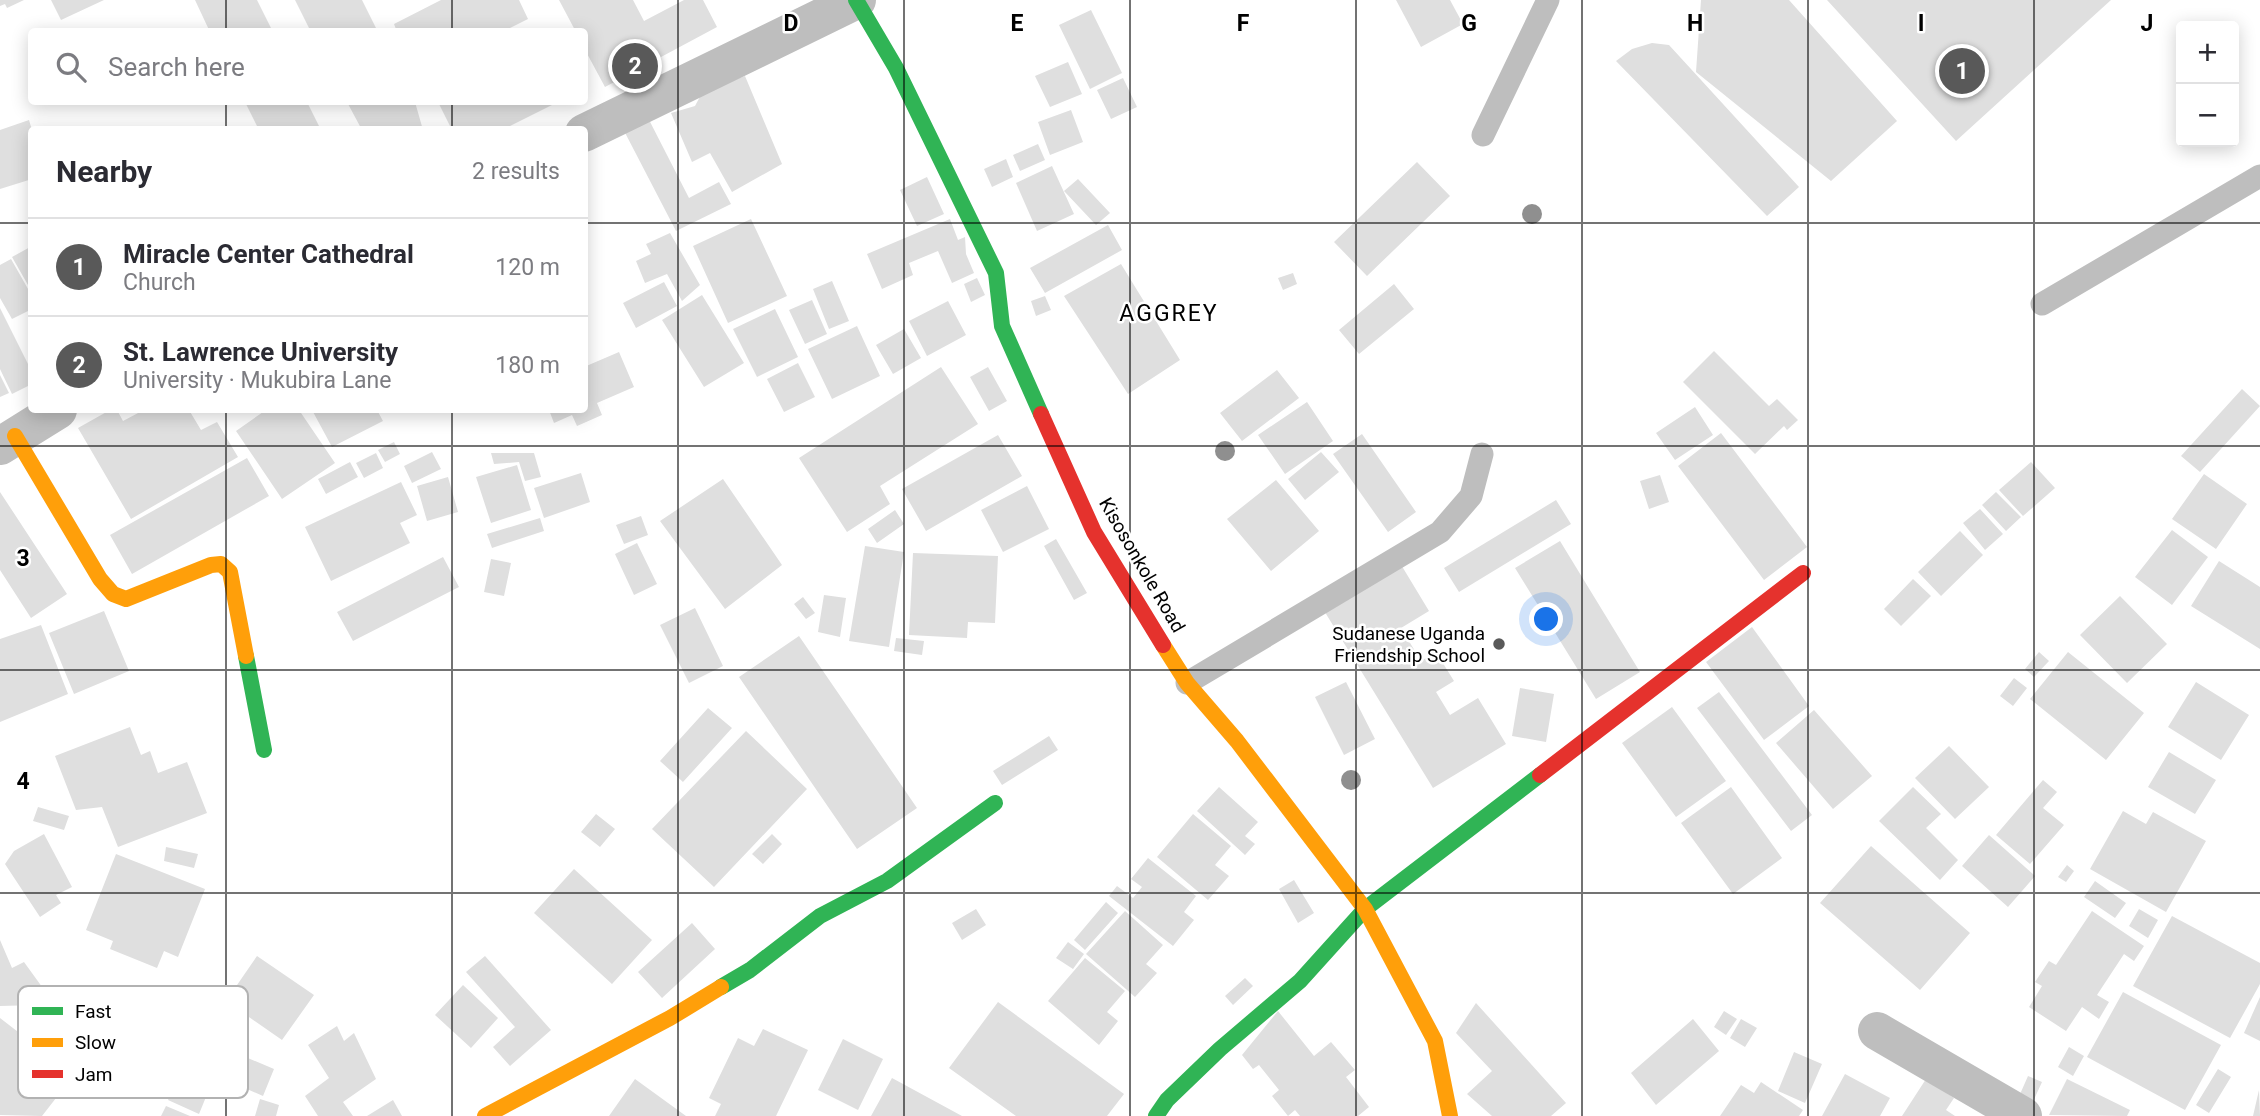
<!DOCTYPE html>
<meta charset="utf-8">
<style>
body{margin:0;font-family:Roboto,sans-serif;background:#f2f2f3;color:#2b2b33}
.controls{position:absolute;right:21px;top:21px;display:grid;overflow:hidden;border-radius:7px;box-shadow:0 4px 18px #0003}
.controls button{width:63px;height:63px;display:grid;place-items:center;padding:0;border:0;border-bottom:2px solid #e1e1e2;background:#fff;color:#2b2b33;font:35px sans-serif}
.you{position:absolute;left:1547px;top:620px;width:24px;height:24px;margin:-18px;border:5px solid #fff;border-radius:50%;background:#1a73e8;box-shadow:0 0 0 10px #1a73e833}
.badge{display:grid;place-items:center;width:46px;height:46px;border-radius:50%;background:#595959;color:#fff;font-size:23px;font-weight:700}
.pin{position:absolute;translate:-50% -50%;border:4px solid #fff;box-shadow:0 2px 7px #0006}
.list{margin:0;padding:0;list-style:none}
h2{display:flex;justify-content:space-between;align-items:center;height:91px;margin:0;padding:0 28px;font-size:30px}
h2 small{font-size:23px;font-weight:400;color:#7c7c81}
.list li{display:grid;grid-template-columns:46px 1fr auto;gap:21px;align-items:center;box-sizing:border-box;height:98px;padding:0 28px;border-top:2px solid #e1e1e2}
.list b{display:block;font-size:26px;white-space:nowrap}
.list p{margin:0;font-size:23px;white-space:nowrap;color:#7c7c81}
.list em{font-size:23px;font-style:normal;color:#7c7c81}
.icon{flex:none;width:38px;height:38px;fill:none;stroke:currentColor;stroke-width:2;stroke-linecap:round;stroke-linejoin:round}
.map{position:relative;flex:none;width:2260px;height:1116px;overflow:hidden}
.search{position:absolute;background:#fff;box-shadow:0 4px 18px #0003;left:28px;top:28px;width:560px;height:77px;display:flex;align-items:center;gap:18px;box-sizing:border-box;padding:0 24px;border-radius:7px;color:#7c7c81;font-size:26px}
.panel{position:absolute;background:#fff;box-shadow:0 4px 18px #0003;left:28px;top:126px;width:560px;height:287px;border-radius:7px}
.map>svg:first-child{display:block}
.building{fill:#dfdfdf}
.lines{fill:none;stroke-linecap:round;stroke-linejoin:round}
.lane{stroke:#bebebe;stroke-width:23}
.street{stroke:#bebebe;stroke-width:38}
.fast{stroke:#30b455;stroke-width:16}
.slow{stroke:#ff9f0a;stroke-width:16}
.jam{stroke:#e5322d;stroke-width:16}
.tree{fill:#8f8f8f}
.grid{fill:none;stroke:#000;stroke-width:2;stroke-opacity:0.55}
.poi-dot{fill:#595959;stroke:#fff;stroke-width:2.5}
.labels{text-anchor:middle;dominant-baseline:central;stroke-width:5;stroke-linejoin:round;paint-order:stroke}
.street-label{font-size:19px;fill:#000;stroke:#fff}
.poi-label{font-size:19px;fill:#000;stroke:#fff;text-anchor:end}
.quarter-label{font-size:23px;letter-spacing:2px;fill:#000;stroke:#fff}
.key{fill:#fff;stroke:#b2b2b2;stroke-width:2}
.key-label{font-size:19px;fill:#000}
.grid-label{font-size:23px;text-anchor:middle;font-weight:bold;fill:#000;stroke:#fff;stroke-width:5;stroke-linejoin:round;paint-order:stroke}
</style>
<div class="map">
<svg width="2260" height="1116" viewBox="0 0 2260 1116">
<rect width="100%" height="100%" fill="#fff"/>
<path class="building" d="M0,0H24L7,8L5,4L0,6Z
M51,0H104L61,20Z
M195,0H257L273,32H210Z
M295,0H362L378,32H311Z
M441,0H519L528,19L502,32H397L394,24Z
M559,0H633L644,21L684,0H703L717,27L605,87L584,48V32H576Z
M1396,0H1450L1463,24L1421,47Z
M1701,0H1789L1897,121L1831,181L1696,72Z
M1827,0H2111L1956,141Z
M1091,10L1122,73L1090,89L1059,25Z
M1652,43L1669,45L1799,187L1767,216L1616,61L1632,49Z
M1068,62L1082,94L1050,107L1035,76Z
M745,76L782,164L732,192L710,153L692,162L671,113L695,106L703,91Z
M1123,78L1137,107L1111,119L1097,90Z
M245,102H307L321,130H259Z
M347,102H415L423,130H362Z
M438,102H558L502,130H452Z
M1071,110L1083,142L1050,155L1038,122Z
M645,112L689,198L719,182L731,204L676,231L621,125Z
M29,120L32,130V179L0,189V130Z
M1038,144L1045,160L1020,171L1013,155Z
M1006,159L1013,177L992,187L984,169Z
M1417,162L1450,196L1367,276L1334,242Z
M1052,166L1074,214L1037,231L1016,183Z
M927,177L944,214L917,226L900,190Z
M1078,179L1110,213L1096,225L1064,191Z
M751,219L787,296L728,323L693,246Z
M950,219L958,240L965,237L966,254L974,273L952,283L938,251L909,263L913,275L882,289L867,254Z
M1108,225L1122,250L1045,293L1030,268Z
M670,233L700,285L682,301L667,274L645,283L636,261L651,254L646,244Z
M32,246V292L12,257Z
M11,259L32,296V309L12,319L0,298V265Z
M1121,264L1180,360L1128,394L1064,296Z
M1293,273L1297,284L1283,290L1278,278Z
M977,278L985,295L971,302L964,284Z
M832,281L849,321L829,329L813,289Z
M664,282L677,306L636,328L623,303Z
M1394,284L1414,309L1359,354L1339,330Z
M702,295L744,363L704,387L662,320Z
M1045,296L1051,310L1036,316L1031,301Z
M812,300L827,334L805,344L789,310Z
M948,301L966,335L927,356L909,321Z
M0,308L32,372V384L12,394L0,369Z
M775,309L798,357L757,377L733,329Z
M857,326L880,376L832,399L808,349Z
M904,329L921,358L893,374L876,345Z
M1714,351L1769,406L1777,399L1798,420L1787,430L1784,426L1755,454L1683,382Z
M619,352L634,387L597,403L602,415L577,426L572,415L554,423L549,410H584V367Z
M798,363L815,397L784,412L767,379Z
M941,367L978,424L880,486L890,504L847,532L799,458Z
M988,367L1007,401L989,411L970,377Z
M1277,370L1299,398L1242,441L1220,413Z
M0,375L9,393L0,397Z
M2242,389L2260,406L2200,472L2181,456Z
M1307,402L1333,441L1285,474L1258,435Z
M1695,407L1713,435L1675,460L1656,433Z
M110,410H117L123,421L140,412L139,410H189L201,430L217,422L238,457L131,519L78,428Z
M261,410H299L335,463L282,499L236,431L263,412Z
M312,410H377L383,421L332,447Z
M1721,433L1807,547L1764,580L1678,466Z
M1362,434L1416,512L1388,532L1333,454Z
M998,435L1022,476L926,531L902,489Z
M394,442L400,454L385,462L378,450Z
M432,452L441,469L412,483L404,466Z
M1321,452L1339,472L1305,500L1288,479Z
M376,453L383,468L364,478L356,463Z
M491,453H534L541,477L525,481L519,462L494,464Z
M247,458L269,496L132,574L110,535Z
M350,462L358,477L326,494L318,479Z
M2031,462L2055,488L2023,516L1999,490Z
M517,465L531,510L491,523L476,477Z
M581,473L590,502L544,518L534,488Z
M2204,474L2247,504L2216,549L2172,519Z
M1660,475L1669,502L1649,509L1640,481Z
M448,477L458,512L427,521L417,486Z
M723,479L782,565L725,609L660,521Z
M1276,480L1319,531L1271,571L1227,519Z
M401,482L417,515L400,523L410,543L331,581L305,527Z
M1027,486L1049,529L1003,552L981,510Z
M0,492L67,594L31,618L0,570Z
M1996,492L2021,517L2006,531L1982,505Z
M1556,500L1571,524L1459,592L1444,568Z
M1980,509L2003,534L1985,550L1963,523Z
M895,510L904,524L877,543L868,529Z
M641,516L648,535L624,544L616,525Z
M540,518L544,531L492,548L487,534Z
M2172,530L2208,557L2172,605L2135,577Z
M1960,531L1983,555L1941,596L1918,572Z
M1056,539L1087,593L1074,600L1044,546Z
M1560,541L1640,672L1596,699L1515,568Z
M637,543L657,584L634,595L615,554Z
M865,546L904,552L889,647L849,641Z
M913,553L998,556L995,623L968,622L967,638L909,635Z
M443,557L459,587L353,641L337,612Z
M491,559L511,563L504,596L484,592Z
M2219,561L2260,587V649L2191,606Z
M1400,563L1429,611L1401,628L1421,661L1436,652L1454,681L1436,692L1450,715L1478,698L1506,744L1433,788L1323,609Z
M1913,579L1931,596L1901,626L1884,609Z
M824,595L846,598L840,637L818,632Z
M2120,596L2167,644L2127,683L2080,635Z
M803,597L815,613L806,619L794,604Z
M695,608L723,666L689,683L660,625Z
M104,611L129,671L74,694L49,633Z
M41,625L68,694L0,722V639Z
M1752,627L1809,706L1764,740L1706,662Z
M799,636L917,808L857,849L739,677Z
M896,638L924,641L922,655L894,651Z
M2039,652L2049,661L2034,677L2025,669Z
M2068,652L2144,713L2106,760L2030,699Z
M2014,678L2027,688L2013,706L2000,696Z
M1346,682L1375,739L1344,755L1315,697Z
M2196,682L2249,715L2221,760L2168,727Z
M1520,688L1554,694L1546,742L1512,736Z
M1719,692L1812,815L1791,831L1697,708Z
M1672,707L1726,781L1676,817L1622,743Z
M708,708L732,728L683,782L660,761Z
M1814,710L1872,776L1833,809L1776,743Z
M130,727L141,755L150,751L158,773L187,762L207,813L118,847L102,807L76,810L55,756Z
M746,731L807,789L714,887L652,829Z
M1049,736L1058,750L1002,785L993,771Z
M1949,746L1989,787L1955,819L1915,778Z
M2169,752L2216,780L2195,814L2148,787Z
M2043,780L2057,792L2043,808L2064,825L2030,864L1996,835Z
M1219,787L1258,822L1245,836L1255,844L1245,855L1197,811Z
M1731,787L1782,858L1733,894L1681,823Z
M1913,787L1941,814L1926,828L1958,860L1940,880L1879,821Z
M38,807L69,816L64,830L33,821Z
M2123,811L2146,824L2153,812L2206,841L2166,912L2090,869Z
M596,814L615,829L600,847L581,832Z
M1193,814L1231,846L1215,865L1229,876L1208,900L1157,857Z
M44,834L72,887L56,895L61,903L40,917L5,864L14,851Z
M772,834L782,844L763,864L752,854Z
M1989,835L2035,876L2008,907L1962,866Z
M1871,846L1970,933L1920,990L1820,903Z
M166,847L198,854L194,868L164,861Z
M116,854L205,889L178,957L164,951L157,968L110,949L113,941L86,930Z
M1148,858L1196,896L1184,912L1194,920L1173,946L1109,896L1117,886L1133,898L1142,887L1131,879Z
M2067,865L2074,871L2066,882L2058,877Z
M574,869L652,940L612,984L534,913Z
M1294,880L1314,913L1298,923L1279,889Z
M2095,881L2126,903L2115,918L2084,897Z
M1106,902L1118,913L1085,950L1074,940Z
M976,909L986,925L962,940L952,923Z
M2139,909L2158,920L2148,938L2129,926Z
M1125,911L1163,945L1146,964L1157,973L1135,997L1086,954Z
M2092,911L2144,946L2134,961L2124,954L2097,995L2109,1002L2099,1019L2082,1007L2066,1031L2029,1007L2042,986L2035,982L2049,961L2056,965Z
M2172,916L2260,963V984L2230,1038L2133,986Z
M692,923L715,949L662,998L638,972Z
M0,940L12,968L24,962L45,991L37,1005L0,1006Z
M1068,942L1084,954L1073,969L1056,958Z
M257,956L314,995L282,1040L226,1001Z
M485,956L551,1030L510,1066L493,1047L515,1027L466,972Z
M1085,958L1125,991L1107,1012L1118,1021L1099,1045L1048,1001Z
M1245,978L1253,986L1233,1005L1225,996Z
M463,985L498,1018L471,1048L435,1015Z
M2123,992L2221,1045L2185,1110L2087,1057Z
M2260,997V1041L2244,1033Z
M998,1002L1124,1094L1107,1116H1016L949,1068Z
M1476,1003L1566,1103L1551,1116H1492L1467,1094L1492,1071L1456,1033Z
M1278,1011L1314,1056L1331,1042L1355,1070L1346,1077L1369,1107L1358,1116H1300L1295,1110L1288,1116L1272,1096L1279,1090L1259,1065L1253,1069L1242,1055Z
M1724,1011L1737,1019L1726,1035L1714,1027Z
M0,1018L74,1075L42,1116L0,1115Z
M1693,1019L1719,1051L1656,1105L1631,1073Z
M1741,1019L1757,1028L1745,1047L1730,1038Z
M337,1026L344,1041L354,1033L376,1079L343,1102L353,1116H318L305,1096L329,1078L308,1045Z
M763,1029L808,1050L776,1116H715L721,1104L709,1098L738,1038L754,1046Z
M196,1036L274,1069L263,1096L215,1075L199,1114L168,1100Z
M843,1039L883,1059L858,1110L818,1090Z
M2069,1047L2084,1056L2073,1076L2058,1067Z
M1794,1052L1822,1064L1805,1103L1778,1091Z
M2218,1069L2231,1077L2209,1113L2196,1105Z
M1845,1074L1890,1098L1880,1116H1822Z
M2028,1076L2042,1082L2031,1106L2017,1101Z
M892,1078L962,1116H871Z
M635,1079L686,1116H609Z
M1926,1079L1954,1098L1946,1110L1955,1116H1902Z
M2067,1079L2130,1110L2127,1116L2049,1115Z
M1761,1082L1803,1110L1799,1116H1720L1741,1085L1754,1093Z
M2259,1090L2260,1116H2253Z
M260,1099L279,1105L276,1116H255Z
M393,1100L402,1116H367Z
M166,1106L190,1116H161Z"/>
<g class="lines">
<path class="lane" d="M1483,135L1548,0
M2042,304L2260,176
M1187,683L1440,532L1471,496L1482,454"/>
<path class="street" d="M584,133L857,0
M0,446L58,410
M1877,1031L2023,1116"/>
<path class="fast" d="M856,0L896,68L996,273L1002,326L1041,414
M246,656L264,750
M721,987L750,970L820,916L887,881L995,803
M1156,1116L1167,1100L1220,1049L1300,981L1365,909L1540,775"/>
<path class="slow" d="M15,436L100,579L113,594L126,599L211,565L221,564L230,572L246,656
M1163,645L1187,683L1237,741L1365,909L1435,1041L1450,1116
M485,1116L670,1018L721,987"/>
<path class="jam" d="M1041,414L1094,532L1163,645
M1540,775L1803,573"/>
</g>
<g class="tree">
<circle cx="1532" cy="214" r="10"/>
<circle cx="1225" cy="451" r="10"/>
<circle cx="1351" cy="780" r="10"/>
</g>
<path class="grid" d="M226,0V32M452,0V32M678,0V1116M904,0V1116M1130,0V1116M1356,0V1116M1582,0V1116M1808,0V1116M2034,0V1116M226,102V130M452,102V130M0,223H32M584,223H2260M226,410V1116M452,410V1116M0,446H2260M0,670H2260M0,893H2260"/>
<circle class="poi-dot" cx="1499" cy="644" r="7"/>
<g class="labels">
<g class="street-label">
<text transform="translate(1142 565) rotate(60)">Kisosonkole Road</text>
</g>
<g class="poi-label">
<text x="1485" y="633">Sudanese Uganda<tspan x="1485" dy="22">Friendship School</tspan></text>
</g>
<g class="quarter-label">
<text x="1169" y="313">AGGREY</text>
</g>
</g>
<rect x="18" y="986" width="230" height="112" rx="10" class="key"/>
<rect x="32" y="1007" width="31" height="8" fill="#30b455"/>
<rect x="32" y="1038" width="31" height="9" fill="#ff9f0a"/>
<rect x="32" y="1070" width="31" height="8" fill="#e5322d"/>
<g class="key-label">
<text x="75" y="1018">Fast</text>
<text x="75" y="1049">Slow</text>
<text x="75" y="1081">Jam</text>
</g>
<g class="grid-label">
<text x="791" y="31">D</text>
<text x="1017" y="31">E</text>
<text x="1243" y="31">F</text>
<text x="1469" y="31">G</text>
<text x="1695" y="31">H</text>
<text x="1921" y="31">I</text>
<text x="2147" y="31">J</text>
<text x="23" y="566">3</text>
<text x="23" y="789">4</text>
</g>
</svg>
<div class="controls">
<button>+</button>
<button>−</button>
</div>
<div class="you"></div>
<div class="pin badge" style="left:1962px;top:71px">1</div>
<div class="pin badge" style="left:635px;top:66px">2</div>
<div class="search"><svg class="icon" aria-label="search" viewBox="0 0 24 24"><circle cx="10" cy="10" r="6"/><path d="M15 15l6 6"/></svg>Search here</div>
<section class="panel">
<h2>Nearby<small>2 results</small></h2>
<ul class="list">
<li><span class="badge">1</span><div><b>Miracle Center Cathedral</b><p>Church</p></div><em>120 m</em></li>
<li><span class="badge">2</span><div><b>St. Lawrence University</b><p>University · Mukubira Lane</p></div><em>180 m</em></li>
</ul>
</section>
</div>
